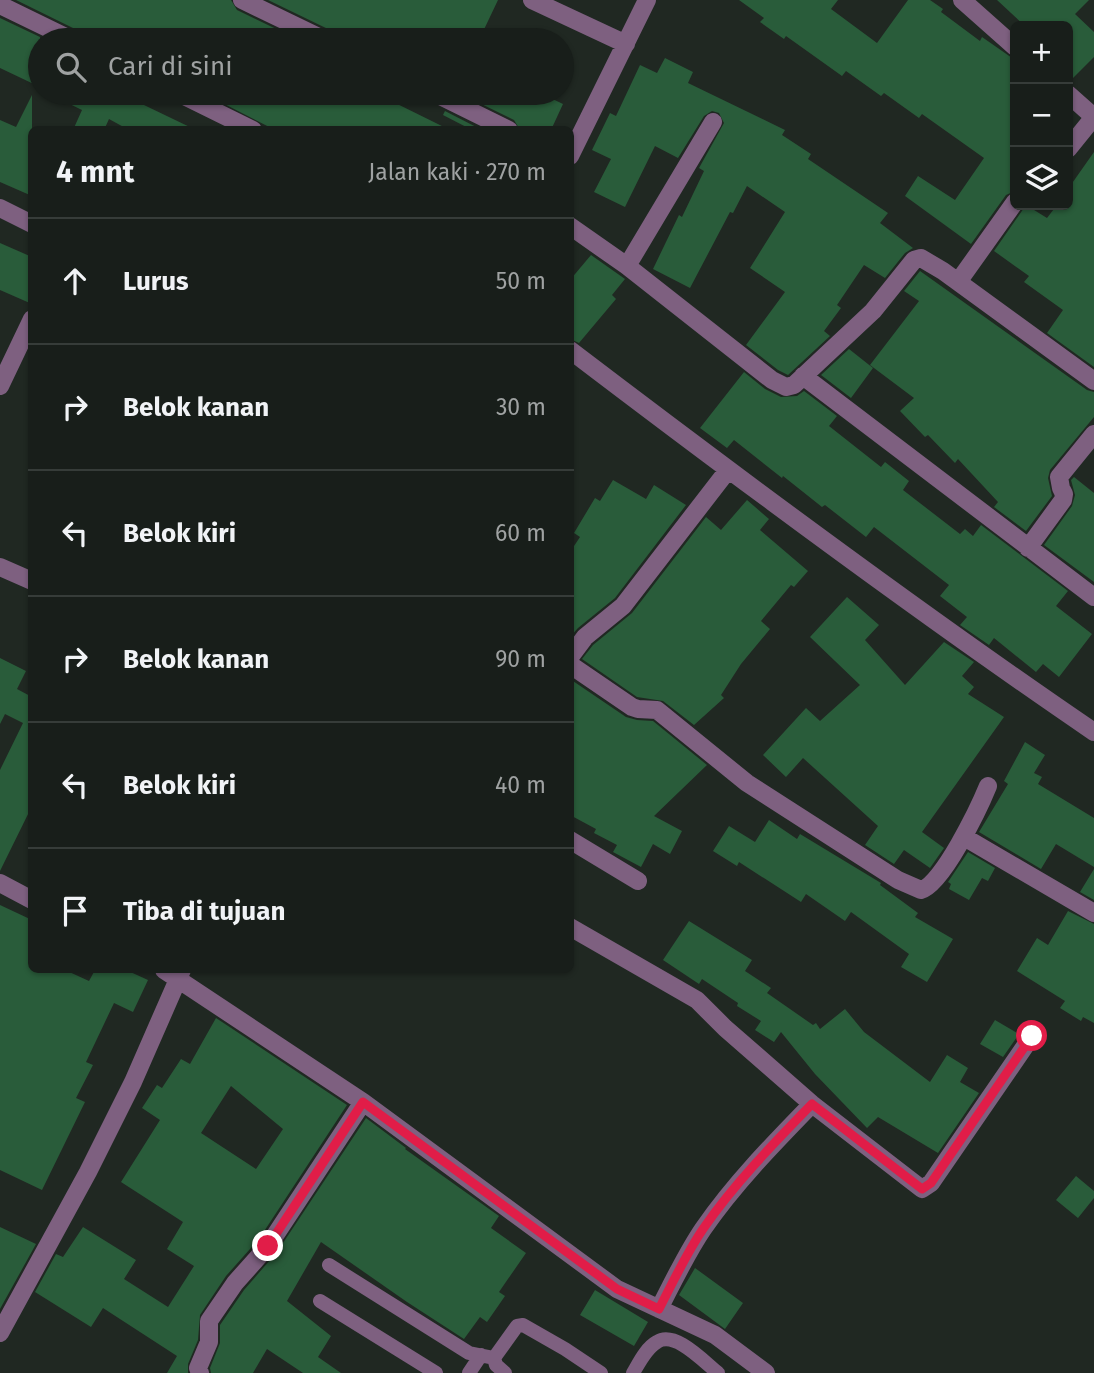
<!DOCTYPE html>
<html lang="id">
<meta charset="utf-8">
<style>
body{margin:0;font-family:"Fira Sans",sans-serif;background:#252b27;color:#f1f3f6}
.controls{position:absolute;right:21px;top:21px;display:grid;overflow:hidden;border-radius:10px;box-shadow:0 2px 5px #0004}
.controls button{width:63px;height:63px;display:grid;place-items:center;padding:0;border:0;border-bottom:2px solid #363c39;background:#181e1a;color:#f1f3f6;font:35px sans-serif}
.stop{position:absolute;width:21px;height:21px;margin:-16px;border:5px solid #e11d48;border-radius:50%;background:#fff}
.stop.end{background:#e11d48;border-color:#fff;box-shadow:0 2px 7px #0008}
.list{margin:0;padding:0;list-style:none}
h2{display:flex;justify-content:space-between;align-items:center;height:91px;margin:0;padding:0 28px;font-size:30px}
h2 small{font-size:23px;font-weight:400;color:#9fa2a2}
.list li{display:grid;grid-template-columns:46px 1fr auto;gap:21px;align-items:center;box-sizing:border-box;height:126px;padding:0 28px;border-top:2px solid #363c39}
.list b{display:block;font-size:26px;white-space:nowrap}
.list em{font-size:23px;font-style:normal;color:#9fa2a2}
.icon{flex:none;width:38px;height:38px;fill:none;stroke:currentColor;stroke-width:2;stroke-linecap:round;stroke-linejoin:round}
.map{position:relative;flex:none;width:1094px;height:1373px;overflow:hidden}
.search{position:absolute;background:#181e1a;box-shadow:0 2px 5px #0004;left:28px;top:28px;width:546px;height:77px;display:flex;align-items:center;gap:18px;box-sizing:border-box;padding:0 24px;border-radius:38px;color:#9fa2a2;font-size:26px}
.panel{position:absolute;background:#181e1a;box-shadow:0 2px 5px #0004;left:28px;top:126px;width:546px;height:847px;border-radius:10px}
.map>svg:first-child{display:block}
.building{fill:#295c3a;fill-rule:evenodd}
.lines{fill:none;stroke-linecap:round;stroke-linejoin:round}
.lane{stroke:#7e6080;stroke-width:14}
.street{stroke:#7e6080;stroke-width:18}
.route{stroke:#e11d48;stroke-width:9}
</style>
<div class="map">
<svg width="1094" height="1373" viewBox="0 0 1094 1373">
<rect width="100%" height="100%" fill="#202822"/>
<path class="building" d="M16,0H231L237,10L299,40H88L83,38L77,30Z
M268,0H498L479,40H336L335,34L330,30Z
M739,0H838L831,9L877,43L908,0H930L943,9L941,12L980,41L982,37L1015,60V191L1006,195L971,244L905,196L918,176L955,200L984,158L922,114L919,118L884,93L881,96L846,71L842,76L786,36L784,39L760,22L764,18Z
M997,0H1089L1075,14L1094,32V57L1068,83V26H1025Z
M0,18L40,37V87L0,68Z
M665,58L693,72L688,83L785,130L782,135L811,154L808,159L888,213L880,223L913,248L905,253L885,278L864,265L837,305L841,308L824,331L830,336L788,375L778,370L746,345L785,292L750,268L785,212L747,186L733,213L730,212L690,288L653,269L679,215L682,217L704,171L699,168L724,123L719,113L712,111L704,116L678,158L655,146L625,207L594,192L611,159L592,150L610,113L616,116L640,65L657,73Z
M47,93H119L196,130H129L109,119L104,130H73L82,110Z
M203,93H375L450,130H275Z
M459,93H540L563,104L551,130H520L514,120Z
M32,95V196L0,182V120L16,127Z
M445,111L482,130H472L443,115Z
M1094,152V367L1047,333L1063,310L1024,282L1029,276L994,251L1026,205L1047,218L1057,205H1068V189Z
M0,243L32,257V304L0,290Z
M591,255L625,279L612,295L616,299L579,343L570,339V280Z
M920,271L1087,390L1094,392V417L1050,470L1048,478L1052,496L1026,531L994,507L998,502L958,459L955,463L928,435L925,437L900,411L914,398L870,365L919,301L904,291Z
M849,349L873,368L851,398L821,375Z
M744,372L765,389L781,397L797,396L804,391L837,416L829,426L881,467L885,462L909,481L903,490L960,534L965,529L973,536L981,525L1068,591L1056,606L1092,634L1059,677L1043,664L1036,672L994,638L989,645L960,625L967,617L940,596L949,585L874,527L866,537L825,505L822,507L783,476L782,478L734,440L727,448L700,428Z
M1074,477L1094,493V582L1044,545L1072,506L1075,495L1071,480Z
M613,480L646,499L654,485L686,505L615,598L578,628L570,637V552L580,537L574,533L595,498L600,501Z
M747,500L769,519L760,530L808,571L794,587L791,585L761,621L770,629L741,664L721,695L724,698L694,725L663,701L637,697L582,659L593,645L632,613L706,517L721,530Z
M847,597L879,625L865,640L905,685L944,642L974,662L962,676L974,687L968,694L1004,717L922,832L944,848L930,868L904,850L894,864L865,845L878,826L803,758L786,777L763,755L806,708L820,721L860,685L810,637Z
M0,658L26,671L17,689L32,697V806L0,871V770L23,723L5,714L0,724Z
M570,679L626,717L637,720L653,721L707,765L654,816L682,831L670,854L653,844L641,867L613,852L617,845L594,833L596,829L570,815Z
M1025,742L1045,755L1034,773L1042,777L1038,784L1094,818V867L1056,844L1041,869L979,832L1008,784L1004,781Z
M769,820L797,839L800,834L881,883L880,885L918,913L915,917L953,939L927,982L901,967L909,954L851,912L845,921L806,894L801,902L739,862L737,866L713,851L729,826L755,842Z
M968,852L995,868L988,881L982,878L969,900L949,889L951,884L948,882Z
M1094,869V900L1080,892Z
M0,905L32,920V970H65L89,981L95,970H126L148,980L133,1012L114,1003L86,1062L93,1065L76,1098L85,1102L42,1190L0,1170Z
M1068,911L1094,924V1023L1083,1017L1081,1021L1060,1008L1065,1001L1017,971L1037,938L1048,945Z
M689,921L752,960L745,971L771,988L767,993L813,1025L816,1023L820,1029L845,1009L864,1032L930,1082L947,1055L968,1068L960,1082L979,1093L938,1153L878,1117L867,1128L815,1074L781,1032L774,1042L755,1030L761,1021L737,1006L738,1003L702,979L699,984L663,960Z
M216,1018L347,1105L259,1239L226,1276L200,1315L198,1340L188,1364V1373H167L177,1356L103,1308L91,1327L35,1292L56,1254L63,1257L83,1227L136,1260L124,1279L168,1307L194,1266L167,1249L183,1222L121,1182L160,1120L142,1108L157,1085L162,1088L181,1059L190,1064ZM231,1086L283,1129L256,1169L201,1133Z
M995,1020L1019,1034L1003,1057L980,1044Z
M366,1118L406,1148L405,1149L499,1216L491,1228L526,1253L499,1292L505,1296L487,1322L480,1317L464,1339L407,1302L321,1242L287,1301L331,1336L318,1357L341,1373H303L267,1349L253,1373H211L210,1368L220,1343V1325L244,1290L277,1252Z
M1076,1176L1094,1191V1198L1078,1218L1056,1200Z
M0,1227L36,1244L0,1309Z
M695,1268L743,1303L725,1329L679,1295Z
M595,1290L648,1322L634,1346L580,1315Z"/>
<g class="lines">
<path class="lane" d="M329,1265L469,1353L494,1358
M320,1301L436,1373
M469,1373L481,1355
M505,1373L496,1365L494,1358L517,1326L523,1325L565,1349L601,1373
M633,1373C639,1363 646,1348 657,1342C675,1330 704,1362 718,1373"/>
<path class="street" d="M242,0L325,40
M532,0L626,44
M962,0L1015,47
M0,5L72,40
M178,93L253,130
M434,93L509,130
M1068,94L1094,117
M1068,149L1094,117
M570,156L647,0
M0,208L32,224
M570,226L627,266L713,122
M627,266L772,380L786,387L794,385L873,311L914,260L921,258L943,271L1094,381
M958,282L1015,202
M570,350C742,481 915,610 1094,732
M803,376L1094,597
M0,386L32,319
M1028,548L1063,500L1064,494L1061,488L1059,477L1094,434
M0,567L32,581
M570,657L585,637L623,606L728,470
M570,663L572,666L632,707L638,709L657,710L747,783L898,880L921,890C942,885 979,808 988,786
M964,837L1094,913
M570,840L638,881
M0,883L32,900
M570,927L697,1000L725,1028L812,1104L922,1189L931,1183L1032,1036
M164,970L363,1102L617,1289L715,1335L766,1373
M659,1309C673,1282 686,1254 703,1229C734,1184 774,1143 812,1104
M0,1333L88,1172L133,1082L182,970
M200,1373L198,1368L209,1342V1321L235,1283L268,1246L363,1102"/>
</g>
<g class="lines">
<path class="route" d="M268,1246L363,1102L617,1289L659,1309C673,1282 686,1254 703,1229C734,1184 774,1143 812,1104L922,1189L931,1183L1032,1036"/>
</g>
</svg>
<div class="controls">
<button>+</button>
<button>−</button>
<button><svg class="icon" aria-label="layers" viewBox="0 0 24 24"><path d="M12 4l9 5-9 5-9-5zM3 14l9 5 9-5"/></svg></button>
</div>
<div class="stop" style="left:1032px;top:1036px"></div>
<div class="stop end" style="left:268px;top:1246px"></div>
<div class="search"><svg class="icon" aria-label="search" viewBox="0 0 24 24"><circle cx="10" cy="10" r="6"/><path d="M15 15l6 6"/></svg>Cari di sini</div>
<section class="panel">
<h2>4 mnt<small>Jalan kaki · 270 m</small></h2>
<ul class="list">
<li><svg class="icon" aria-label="ahead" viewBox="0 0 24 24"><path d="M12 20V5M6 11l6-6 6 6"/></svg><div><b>Lurus</b></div><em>50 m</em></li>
<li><svg class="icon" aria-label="right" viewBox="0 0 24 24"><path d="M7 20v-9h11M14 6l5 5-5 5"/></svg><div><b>Belok kanan</b></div><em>30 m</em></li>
<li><svg class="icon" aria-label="left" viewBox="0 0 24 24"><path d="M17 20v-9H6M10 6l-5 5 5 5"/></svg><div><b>Belok kiri</b></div><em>60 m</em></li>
<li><svg class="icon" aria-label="right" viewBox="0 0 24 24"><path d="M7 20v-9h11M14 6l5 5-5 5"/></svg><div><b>Belok kanan</b></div><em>90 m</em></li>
<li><svg class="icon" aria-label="left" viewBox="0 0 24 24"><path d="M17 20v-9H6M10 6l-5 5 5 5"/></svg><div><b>Belok kiri</b></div><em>40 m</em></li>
<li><svg class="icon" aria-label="arrive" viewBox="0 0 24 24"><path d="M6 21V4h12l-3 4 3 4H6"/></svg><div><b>Tiba di tujuan</b></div></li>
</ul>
</section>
</div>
